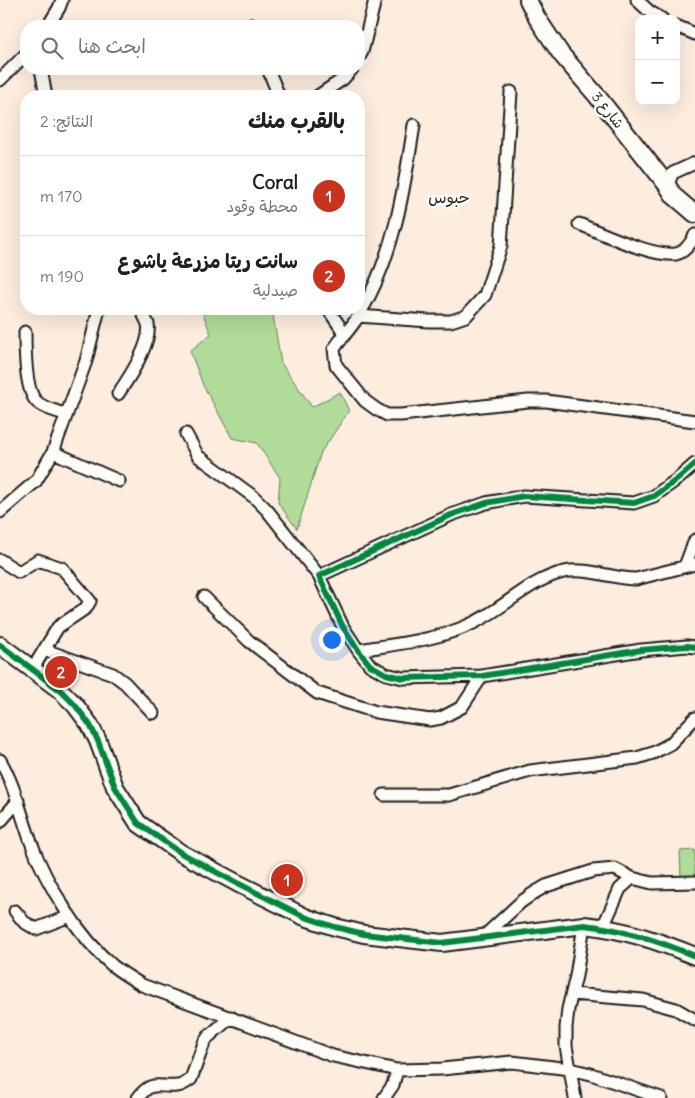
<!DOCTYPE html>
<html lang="ar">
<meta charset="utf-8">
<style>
body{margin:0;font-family:Delius,"Playpen Sans Arabic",sans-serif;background:#f6f6f6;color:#202124;direction:rtl}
.controls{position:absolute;right:15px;top:15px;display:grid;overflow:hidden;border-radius:10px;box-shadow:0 5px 20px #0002}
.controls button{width:45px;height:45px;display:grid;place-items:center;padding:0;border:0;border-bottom:1px solid #e0e0e0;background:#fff;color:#202124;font:25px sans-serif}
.you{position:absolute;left:331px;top:639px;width:18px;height:18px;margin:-12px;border:4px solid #fff;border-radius:50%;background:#1a73e8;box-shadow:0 0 0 8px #1a73e833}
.badge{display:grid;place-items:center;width:32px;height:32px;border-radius:50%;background:#c8321e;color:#fff;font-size:16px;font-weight:700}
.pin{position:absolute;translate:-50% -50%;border:2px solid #fff;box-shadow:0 1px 5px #0006}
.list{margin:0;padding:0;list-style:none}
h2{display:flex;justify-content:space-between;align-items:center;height:65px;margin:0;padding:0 20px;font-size:21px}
h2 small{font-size:16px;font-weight:400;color:#757577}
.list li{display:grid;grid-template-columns:32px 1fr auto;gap:15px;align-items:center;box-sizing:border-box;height:80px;padding:0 20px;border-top:1px solid #e0e0e0}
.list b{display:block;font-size:19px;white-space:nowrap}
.list p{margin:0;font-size:16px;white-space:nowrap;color:#757577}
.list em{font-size:16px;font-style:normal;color:#757577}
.icon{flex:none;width:28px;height:28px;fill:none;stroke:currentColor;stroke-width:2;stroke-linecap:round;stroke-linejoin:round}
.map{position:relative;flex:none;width:695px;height:1098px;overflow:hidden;direction:ltr}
.search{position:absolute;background:#fff;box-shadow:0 5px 20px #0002;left:20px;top:20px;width:345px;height:55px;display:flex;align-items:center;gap:12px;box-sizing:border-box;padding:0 18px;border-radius:20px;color:#757577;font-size:19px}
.panel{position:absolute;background:#fff;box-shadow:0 5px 20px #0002;left:20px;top:90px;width:345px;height:225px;border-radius:20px;direction:rtl}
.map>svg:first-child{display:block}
.green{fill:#b0db99;stroke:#667c5a}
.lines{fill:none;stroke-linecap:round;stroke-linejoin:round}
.street-casing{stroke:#1c1c1c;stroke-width:15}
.secondary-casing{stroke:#1c1c1c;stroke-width:20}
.street{stroke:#fdfcf7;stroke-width:11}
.secondary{stroke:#fdfcf7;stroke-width:16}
.cycleway-casing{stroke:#fdfcf7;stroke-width:9}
.cycleway{stroke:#00873e;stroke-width:6}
.labels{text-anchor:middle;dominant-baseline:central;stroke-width:5;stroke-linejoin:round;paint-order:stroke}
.street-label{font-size:14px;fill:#1c1c1c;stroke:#fdfcf7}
.quarter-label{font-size:16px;fill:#1c1c1c;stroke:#fdfcf7}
</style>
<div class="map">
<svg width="695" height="1098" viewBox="0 0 695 1098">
<rect width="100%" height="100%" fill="#fceddf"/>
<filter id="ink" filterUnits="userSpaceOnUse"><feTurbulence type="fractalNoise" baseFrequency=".02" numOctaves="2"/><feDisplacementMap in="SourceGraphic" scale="10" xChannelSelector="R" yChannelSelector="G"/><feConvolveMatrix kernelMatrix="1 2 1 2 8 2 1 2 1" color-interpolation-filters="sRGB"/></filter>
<g filter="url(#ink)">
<path class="green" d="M201,309H272L281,363L312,407L340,392L349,411L321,452L297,529L278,503L280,478L257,443L232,438L203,385L190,351L211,334Z
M695,850V877H681L680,851Z"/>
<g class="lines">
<g class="street-casing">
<path id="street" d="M637,0L650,12L662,19
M251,25V26
M48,26L59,8L62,0
M676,26L695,34
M359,57L362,52L375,0
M41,69L46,96
M268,69L279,96
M0,80L26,54
M318,96L343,79L352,69
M414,125C404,190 394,257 359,315C352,327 342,337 334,349L336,365L365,401L376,409L387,415H401L528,401H546L695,421
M667,185L673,173L695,163
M579,224C602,233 652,257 676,254C685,252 691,243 695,235
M328,309L345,334
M358,316L429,321H451L466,316L485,295L501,246L511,92
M25,332C25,348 25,392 37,402C44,409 58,411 66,415
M118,394C129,378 152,343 148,324C146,319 143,314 141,309
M186,434L198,456L254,497L267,510L319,576
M53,452L119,481
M695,464L679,478L654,496L634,503L524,496L486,503L451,515L319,576L343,627L358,650L370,665L386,674L403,678L482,676L641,650L687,646L695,647
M0,512L36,481L53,452L86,361L99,309
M0,560L19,572L38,560L62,568L90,601L86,608L58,627L32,670
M685,566L695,540
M204,597L249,641L317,693L376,712L430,720L441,718L462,707L482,676
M45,650L113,674L125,683L153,713
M358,650C395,644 434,641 469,625C502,611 528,580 564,572C588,567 612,579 636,579L695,564
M0,760C15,786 21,815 31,842C46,884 79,937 113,966C122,973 132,979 142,985L333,1056L397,1070L442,1069L512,1062L570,1069L591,1074L661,1098
M384,795H449L530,771L637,758L653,753L670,744L695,718
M0,822L18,801
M15,911L24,922L36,929L70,916
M603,927L620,889L632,878
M481,939L521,902L534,893L546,886L593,871L615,869L632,878L652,883L695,882
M572,994L643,1000L676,1009L695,1020
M138,1098C152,1079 158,1088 177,1086C182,1086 187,1082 191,1079L204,1043L208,1037L231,1017
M384,1098L393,1085L397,1070
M575,1098L566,1046V1028L568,1009L576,976L584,925"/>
</g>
<g class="secondary-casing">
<path id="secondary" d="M528,0L537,18L561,54L597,96L667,185L674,196L695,214
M0,645L60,690L75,705L90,725L98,741L115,787L138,823L181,853L237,883L305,917L335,927L364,934L442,943L584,925C623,929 658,941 695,956"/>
</g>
<use href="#street" class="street"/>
<use href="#secondary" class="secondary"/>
<g class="cycleway-casing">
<path id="cycleway" d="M695,464L679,478L654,496L634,503L524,496L486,503L451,515L319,576L343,627L358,650L370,665L386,674L403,678L482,676L641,650L687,646L695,647
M0,645L60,690L75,705L90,725L98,741L115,787L138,823L181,853L237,883L305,917L335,927L364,934L442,943L584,925C623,929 658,941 695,956"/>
</g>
<use href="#cycleway" class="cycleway"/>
</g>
</g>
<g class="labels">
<g class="street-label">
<text transform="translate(608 110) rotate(51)">شارع 3</text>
</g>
<g class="quarter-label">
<text x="449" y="197">حبوس</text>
</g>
</g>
</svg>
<div class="controls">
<button>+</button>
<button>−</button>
</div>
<div class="you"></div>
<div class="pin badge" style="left:287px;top:880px">1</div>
<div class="pin badge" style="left:61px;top:672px">2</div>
<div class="search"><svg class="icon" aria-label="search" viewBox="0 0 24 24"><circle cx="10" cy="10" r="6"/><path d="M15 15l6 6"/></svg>ابحث هنا</div>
<section class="panel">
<h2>بالقرب منك<small>النتائج: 2</small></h2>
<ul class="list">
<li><span class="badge">1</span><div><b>Coral</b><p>محطة وقود</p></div><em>170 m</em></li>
<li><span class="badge">2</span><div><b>سانت ريتا مزرعة ياشوع</b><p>صيدلية</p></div><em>190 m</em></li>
</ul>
</section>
</div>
